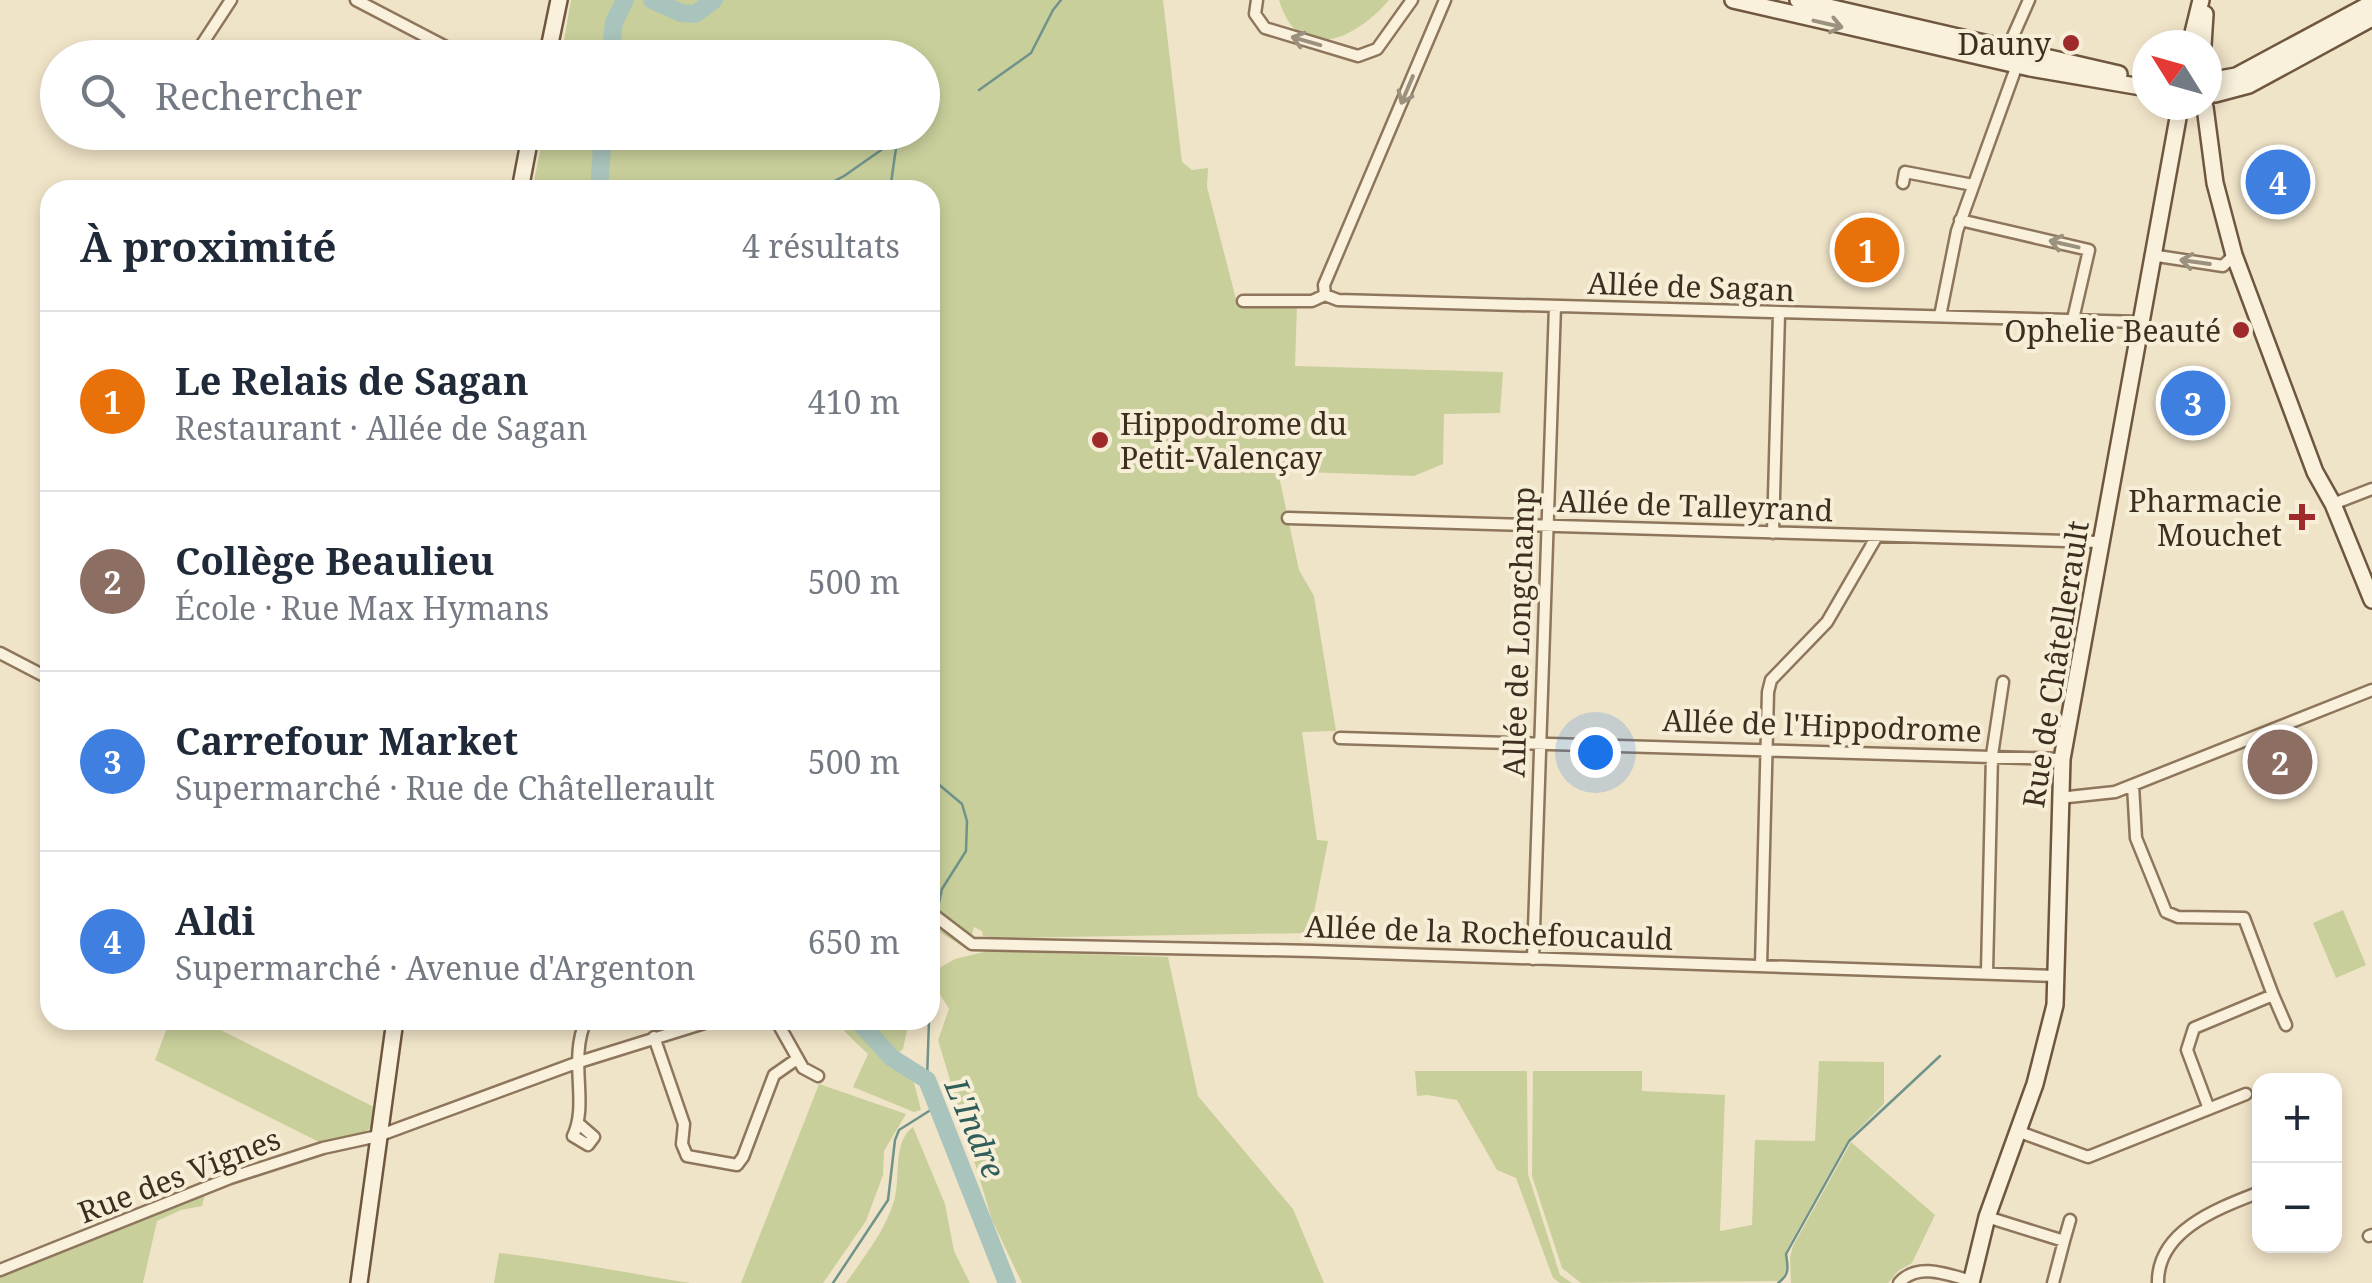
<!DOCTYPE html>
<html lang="fr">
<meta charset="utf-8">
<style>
body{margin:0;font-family:"Noto Serif",serif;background:#f6f6f7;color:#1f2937}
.controls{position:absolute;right:30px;bottom:30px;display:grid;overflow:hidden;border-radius:20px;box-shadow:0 5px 15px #0003}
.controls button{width:90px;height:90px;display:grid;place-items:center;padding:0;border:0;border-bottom:2px solid #e0e1e3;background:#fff;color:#1f2937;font:50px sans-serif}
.compass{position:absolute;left:2132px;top:30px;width:90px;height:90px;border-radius:50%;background:#fff;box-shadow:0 5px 15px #0003;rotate:307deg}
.you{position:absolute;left:1595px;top:752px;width:35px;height:35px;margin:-25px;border:8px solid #fff;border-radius:50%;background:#1a73e8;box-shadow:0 0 0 15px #1a73e833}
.badge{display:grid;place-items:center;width:65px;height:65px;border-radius:50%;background:#1a73e8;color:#fff;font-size:32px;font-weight:700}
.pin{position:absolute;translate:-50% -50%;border:5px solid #fff;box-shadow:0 2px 10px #0006}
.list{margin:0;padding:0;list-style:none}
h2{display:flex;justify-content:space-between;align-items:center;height:130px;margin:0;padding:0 40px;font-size:42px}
h2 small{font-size:32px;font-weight:400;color:#747a83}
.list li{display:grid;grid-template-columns:65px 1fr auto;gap:30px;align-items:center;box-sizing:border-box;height:180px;padding:0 40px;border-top:2px solid #e0e1e3}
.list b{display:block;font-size:38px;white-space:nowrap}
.list p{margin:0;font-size:32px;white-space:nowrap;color:#747a83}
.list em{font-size:32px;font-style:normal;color:#747a83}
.icon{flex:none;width:55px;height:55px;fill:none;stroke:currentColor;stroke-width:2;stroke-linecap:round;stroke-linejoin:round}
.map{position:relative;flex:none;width:2372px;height:1283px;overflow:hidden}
.search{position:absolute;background:#fff;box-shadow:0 5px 15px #0003;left:40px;top:40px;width:900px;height:110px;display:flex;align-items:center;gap:25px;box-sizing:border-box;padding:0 35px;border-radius:55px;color:#747a83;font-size:38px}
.panel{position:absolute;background:#fff;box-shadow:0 5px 15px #0003;left:40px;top:180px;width:900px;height:850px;border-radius:30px}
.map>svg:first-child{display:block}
.green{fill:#c9cf9b}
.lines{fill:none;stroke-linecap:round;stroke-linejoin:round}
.stream{stroke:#6f938a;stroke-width:2.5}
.river{stroke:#a9c4bc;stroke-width:18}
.street-casing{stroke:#8d765c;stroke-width:15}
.secondary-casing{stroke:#6f573f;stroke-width:20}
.street{stroke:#faf1dc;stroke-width:10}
.secondary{stroke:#faf1dc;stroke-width:15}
.oneway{stroke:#9c907e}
.poi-dot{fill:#9e2a2b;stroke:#f7eed8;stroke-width:4}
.labels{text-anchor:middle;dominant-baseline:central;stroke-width:8;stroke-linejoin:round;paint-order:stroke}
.poi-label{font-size:30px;fill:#3d2e20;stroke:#f7eed8;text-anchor:end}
.street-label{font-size:30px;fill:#3d2e20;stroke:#f7eed8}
.water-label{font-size:32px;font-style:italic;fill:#2f5d5a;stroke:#f7eed8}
</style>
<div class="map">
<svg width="2372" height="1283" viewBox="0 0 2372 1283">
<rect width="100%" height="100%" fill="#f0e4c8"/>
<path class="green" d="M571,0H1163L1182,162L1192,170L1208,168L1207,187L1237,303L1297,305L1295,366L1503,372L1500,413L1444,414L1443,464L1414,476L1278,471L1299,570L1314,596L1336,731L1302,732L1317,840L1328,841L1310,933L998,938L983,936L982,931L974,927L968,950L930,926V190H903V186L902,190H532L544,133L922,132V58L561,57Z
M1279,0H1389C1357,38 1299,67 1279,0Z
M2343,910L2366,965L2336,978L2313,923Z
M988,951L1168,957L1198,1096L1293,1209L1324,1283H1022L992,1220L938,1040L949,1009L938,991L939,968L955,959Z
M170,1020H201L376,1108L373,1127L350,1139L323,1144L155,1060Z
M839,1020H851L871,1044L913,1079L921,1110L914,1112L853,1087L868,1054L845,1032Z
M864,1020H909L903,1049L898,1053L876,1037Z
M1819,1061L1884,1062V1104L1848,1140L1786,1251V1270L1781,1281L1581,1283L1562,1268L1532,1176L1533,1071H1642V1091L1725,1095L1720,1231L1752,1225L1755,1140L1815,1141Z
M1415,1071H1527L1528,1174L1560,1275L1572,1283H1560L1553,1278L1516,1178L1497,1170L1457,1100L1427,1095L1417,1096Z
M819,1084L906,1114L884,1151L883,1175L866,1221L823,1283H741Z
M913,1127L945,1204L954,1251L970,1283H846C864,1257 885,1231 894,1201C901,1178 892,1142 913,1127Z
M1851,1142L1935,1215L1912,1263L1898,1271L1888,1283H1791L1790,1257L1793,1246Z
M206,1190L202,1206L181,1210L157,1221L143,1283H0V1273Z
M499,1253C563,1260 626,1273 691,1283H494Z"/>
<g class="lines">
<path class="stream" d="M979,90L1031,53L1053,10L1061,0
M817,190L844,176L897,139
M890,190L897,141
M930,777L962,804L967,821L966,851L942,889L937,912
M930,943L935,920
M927,1080L929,1020
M833,1283L888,1200L895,1140L899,1130L937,1106
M1778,1283C1790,1275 1788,1267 1786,1254L1849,1141L1940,1056"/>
<path class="river" d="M652,0L681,13L695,14L714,0
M610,58L614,22L625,0
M599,190L603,132
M857,1020L892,1058L927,1080L1007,1283"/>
<g class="street-casing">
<path id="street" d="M356,0L467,58
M1257,0L1255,14L1265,28L1358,56L1377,49L1412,0
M2006,52L2029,0
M193,58L231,0
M1903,183L1905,172L1973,185
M1960,220L2089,250L2073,319
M2151,255L2223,266L2234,255
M1325,295L1324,285L1445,0
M1243,301H1312L1325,295L1338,300L2140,322
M1940,316L1957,231L2017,65
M2333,504L2372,489
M1288,518L2100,542
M1773,533L1779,314
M0,653L50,679
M1340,738L2062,759
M2133,785L2136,838L2166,912L2178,917L2244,918L2273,995L2194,1028L2187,1050L2209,1109
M2059,798L2115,792L2372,690
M930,912L972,944L1313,951L2057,976
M1533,959L1555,306
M1761,966L1768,692L1771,680L1827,622L1877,536
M1987,972L1992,755L2003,682
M2273,995L2286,1025
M776,1020L803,1068L818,1076
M654,1037L684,1124L682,1144L687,1156L737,1165L743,1157L774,1075L797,1059
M579,1124L594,1137L588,1145L573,1136C589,1103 568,1060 586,1020
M2017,1131L2088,1157L2246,1094
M1987,1217L2064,1241L2053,1283
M2369,1236L2372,1235
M2064,1241L2070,1220
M0,1270L230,1178L323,1148L378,1136L576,1063L714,1020
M1899,1283C1917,1262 1947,1274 1971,1281
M2158,1283C2157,1230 2219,1208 2260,1192"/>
</g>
<g class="secondary-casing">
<path id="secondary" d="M1733,0L2030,68L2147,88
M1798,0L2119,74
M2190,45L2201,0
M2203,45L2205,14
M547,58L559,0
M2214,80L2236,76L2372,3
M2215,94L2249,85L2372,18
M2205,107L2215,183L2234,255L2315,472L2333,504L2372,600
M520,190L531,132
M359,1283L395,1020
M1971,1283L1987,1217L2035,1084L2055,1005L2062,759L2180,107"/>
</g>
<use href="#street" class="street"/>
<use href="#secondary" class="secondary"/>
</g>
<defs><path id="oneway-shaft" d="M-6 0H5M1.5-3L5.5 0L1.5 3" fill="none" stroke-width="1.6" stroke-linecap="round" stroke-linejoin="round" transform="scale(2.5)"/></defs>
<g class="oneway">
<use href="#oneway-shaft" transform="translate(1828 24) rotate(13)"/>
<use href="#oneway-shaft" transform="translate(1306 41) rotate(-164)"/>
<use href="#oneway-shaft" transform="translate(1407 90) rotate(113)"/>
<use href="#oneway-shaft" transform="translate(2064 244) rotate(-167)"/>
<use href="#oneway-shaft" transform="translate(2195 262) rotate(-172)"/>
</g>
<g class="poi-dot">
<circle cx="2071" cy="43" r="10"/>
<circle cx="2241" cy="330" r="10"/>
<circle cx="1100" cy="440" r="10"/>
<path d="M2297 502h10v10h10v10h-10v10h-10v-10h-10v-10h10z"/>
</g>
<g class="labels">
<g class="poi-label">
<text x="2051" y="43">Dauny</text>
<text x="2221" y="330">Ophelie Beauté</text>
<text x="1120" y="423" text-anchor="start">Hippodrome du<tspan x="1120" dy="34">Petit-Valençay</tspan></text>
<text x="2282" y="500">Pharmacie<tspan x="2282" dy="34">Mouchet</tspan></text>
</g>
<g class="street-label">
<text transform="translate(1691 286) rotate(2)">Allée de Sagan</text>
<text transform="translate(1695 505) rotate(2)">Allée de Talleyrand</text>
<text transform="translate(1518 632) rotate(-88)">Allée de Longchamp</text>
<text transform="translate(2055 664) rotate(-81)">Rue de Châtellerault</text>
<text transform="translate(1822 725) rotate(2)">Allée de l'Hippodrome</text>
<text transform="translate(1489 932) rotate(2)">Allée de la Rochefoucauld</text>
<text transform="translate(179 1175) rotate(-21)">Rue des Vignes</text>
</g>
<g class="water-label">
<text transform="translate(976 1128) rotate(67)">L'Indre</text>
</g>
</g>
</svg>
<div class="controls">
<button>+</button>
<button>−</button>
</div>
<svg class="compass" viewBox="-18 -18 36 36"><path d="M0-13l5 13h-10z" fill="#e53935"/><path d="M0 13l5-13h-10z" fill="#747a83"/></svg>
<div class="you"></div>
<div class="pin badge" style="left:1867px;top:250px;background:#e8710a">1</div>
<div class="pin badge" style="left:2280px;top:762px;background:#8d6e63">2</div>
<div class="pin badge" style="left:2193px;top:403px;background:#3f7fe0">3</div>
<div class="pin badge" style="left:2278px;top:182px;background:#3f7fe0">4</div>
<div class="search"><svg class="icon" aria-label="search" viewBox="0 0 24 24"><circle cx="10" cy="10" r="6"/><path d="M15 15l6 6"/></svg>Rechercher</div>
<section class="panel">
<h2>À proximité<small>4 résultats</small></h2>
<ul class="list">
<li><span class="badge" style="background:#e8710a">1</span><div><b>Le Relais de Sagan</b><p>Restaurant · Allée de Sagan</p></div><em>410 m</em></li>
<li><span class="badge" style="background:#8d6e63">2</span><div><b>Collège Beaulieu</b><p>École · Rue Max Hymans</p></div><em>500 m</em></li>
<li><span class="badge" style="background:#3f7fe0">3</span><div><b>Carrefour Market</b><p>Supermarché · Rue de Châtellerault</p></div><em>500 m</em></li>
<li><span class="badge" style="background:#3f7fe0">4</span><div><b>Aldi</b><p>Supermarché · Avenue d'Argenton</p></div><em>650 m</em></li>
</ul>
</section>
</div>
